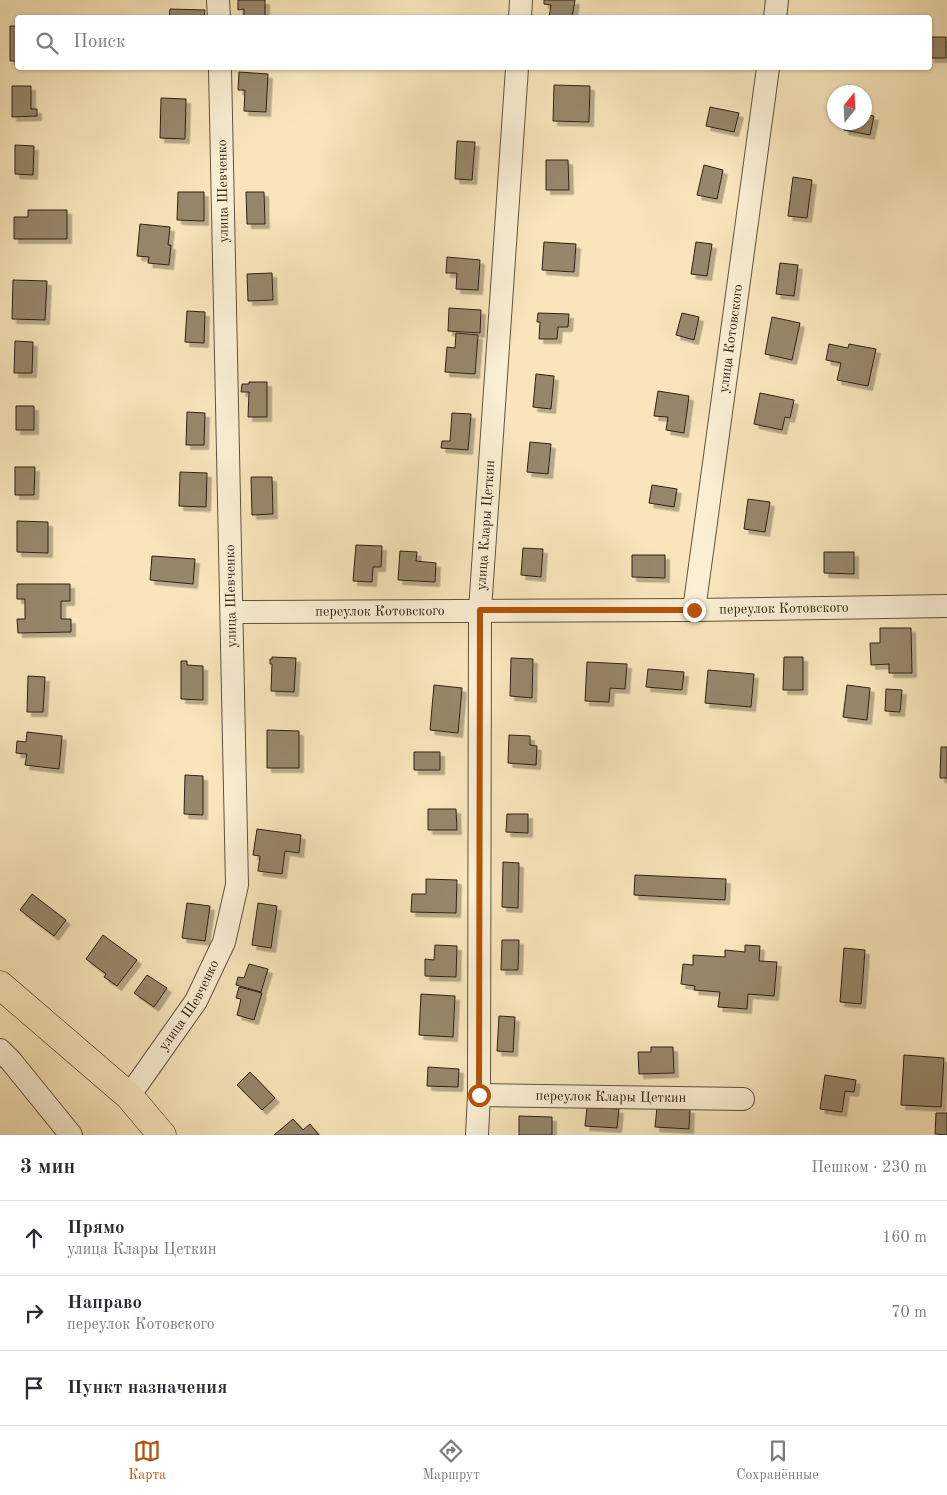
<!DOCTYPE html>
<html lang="ru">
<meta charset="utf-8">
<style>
body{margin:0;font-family:"Old Standard TT",serif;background:#f2f2f3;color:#2b2b33}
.compass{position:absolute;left:827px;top:85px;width:45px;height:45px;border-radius:50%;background:#fff;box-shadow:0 1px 4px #0004;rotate:18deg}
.stop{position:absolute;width:15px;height:15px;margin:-11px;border:4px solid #b45309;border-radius:50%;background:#fff}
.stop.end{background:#b45309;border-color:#fff;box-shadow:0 1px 5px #0008}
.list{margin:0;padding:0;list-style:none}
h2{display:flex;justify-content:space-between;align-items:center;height:65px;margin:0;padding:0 20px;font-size:21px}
h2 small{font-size:16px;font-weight:400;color:#7c7c81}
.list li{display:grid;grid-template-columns:32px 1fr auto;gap:15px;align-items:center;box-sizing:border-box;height:75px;padding:0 20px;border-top:1px solid #e1e1e2}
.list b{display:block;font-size:19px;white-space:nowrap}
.list p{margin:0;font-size:16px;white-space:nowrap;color:#7c7c81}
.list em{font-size:16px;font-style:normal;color:#7c7c81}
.icon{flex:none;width:28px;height:28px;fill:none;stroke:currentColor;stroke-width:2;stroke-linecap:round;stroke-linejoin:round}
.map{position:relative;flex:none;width:947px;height:1135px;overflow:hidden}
.search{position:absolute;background:#fff;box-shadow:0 1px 4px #0004;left:15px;right:15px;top:15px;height:55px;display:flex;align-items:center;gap:12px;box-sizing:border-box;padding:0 18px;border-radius:5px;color:#7c7c81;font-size:19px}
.sheet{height:290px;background:#fff}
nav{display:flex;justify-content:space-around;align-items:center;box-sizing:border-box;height:70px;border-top:1px solid #e1e1e2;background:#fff;font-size:14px;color:#7c7c81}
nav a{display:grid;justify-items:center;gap:2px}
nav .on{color:#b45309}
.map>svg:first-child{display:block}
.building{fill:#97876b;stroke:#2e2114;filter:url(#shadow)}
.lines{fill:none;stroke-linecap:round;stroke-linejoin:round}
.minor-casing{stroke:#60523e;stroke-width:24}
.major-casing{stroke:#2e2114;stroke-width:29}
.minor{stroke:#faeed3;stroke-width:22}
.major{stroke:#f8e5bb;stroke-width:28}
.route{stroke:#b45309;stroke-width:6}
.labels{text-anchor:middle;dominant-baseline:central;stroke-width:5;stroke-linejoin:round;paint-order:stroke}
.street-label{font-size:14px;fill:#2e2114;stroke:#faeed3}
</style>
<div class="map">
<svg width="947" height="1135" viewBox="0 0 947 1135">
<defs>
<filter id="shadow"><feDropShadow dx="4.5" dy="4.5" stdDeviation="0" flood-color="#0004"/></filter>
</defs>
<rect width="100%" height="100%" fill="#f8e5bb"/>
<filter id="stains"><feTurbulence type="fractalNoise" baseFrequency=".004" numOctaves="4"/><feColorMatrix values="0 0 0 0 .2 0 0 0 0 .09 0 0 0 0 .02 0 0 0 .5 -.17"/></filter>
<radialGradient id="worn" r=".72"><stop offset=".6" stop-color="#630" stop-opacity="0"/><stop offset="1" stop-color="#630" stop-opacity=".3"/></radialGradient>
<path class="building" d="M238,0H265V18H244V9L238,10Z
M544,0H575L572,18H549L551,5L544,4Z
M170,9L205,10L204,18H169Z
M10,26H18V61H10Z
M930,37H946V58H930Z
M239,72L268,74L266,112L244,111L245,90H238Z
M554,85L590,86L589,122L553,121Z
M12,86H31V109H37V116L12,117Z
M161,98L186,99L185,139L160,138Z
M710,107L739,113L734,132L706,126Z
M864,114L874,116L870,135L844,130L845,122H864Z
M457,141L475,142L472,180L455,179Z
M15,145L34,146L33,175L15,174Z
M546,160H568L569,190H546Z
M704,165L723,170L717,199L697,195Z
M793,177L812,180L807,218L788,216Z
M178,192H204V221L177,220Z
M246,192H264L265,224H247Z
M28,210H67V239H14V217H28Z
M140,224L170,227L168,245H171L169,265L148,263L149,257L137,256Z
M544,242L576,244L574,272L542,270Z
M696,242L712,244L707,276L691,274Z
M447,257L480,260L478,290L456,289L457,273H446Z
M780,263L798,265L794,296L776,294Z
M272,273L273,300L248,301L247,274Z
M13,280L47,281L45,320L12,319Z
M449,308L481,310L480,333L448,331Z
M187,311L205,312L204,343L185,342Z
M538,313L569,314L568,327H558L557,339H539L540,322H537Z
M682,313L699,317L694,340L676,335Z
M772,317L800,323L792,360L765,354Z
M456,333L478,335L475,374L445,372L447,347L455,348Z
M15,341L33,342L32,373H14Z
M829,344L848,348L849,344L876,349L868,386L837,380L841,363L826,360Z
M536,374L554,376L551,409L533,407Z
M249,382H267V417H248L249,392H241L242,384H249Z
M658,391L689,396L684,433L666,430L668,417L654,416Z
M760,393L794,400L790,418L785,417L782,430L754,424Z
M16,406H34V430H16Z
M187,412L205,413L204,445H186Z
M452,413L471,414L468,450L441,448L442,441H450Z
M530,442L551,444L548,474L527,472Z
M15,467H35L34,495H15Z
M180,472L207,473L206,507L179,506Z
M251,477H272L273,514L252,515Z
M652,485L677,489L674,507L649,503Z
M748,499L770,502L765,532L744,529Z
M17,521L48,522V553L17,552Z
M356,545L382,546L381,567H373L372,582L353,581Z
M523,548L543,549L541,577L521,575Z
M400,551L417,552L416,561L436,563L435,582L398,580Z
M824,552H854V574L824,573Z
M632,555H665V578L632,577Z
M152,556L195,559L193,584L150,580Z
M17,584H70V601H61V619H71V632L18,633L17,619H25V599H17Z
M880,628H911L912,673H889V664L871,665L870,643H880Z
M272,657L296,658L294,692L271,691L272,664H270V659H272Z
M784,657H803V690H783Z
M511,658L533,659L532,698L510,696Z
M181,661H187V665L203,666V700L181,699Z
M587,662L627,664L625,689L610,688L609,702L585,701Z
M648,669L684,672L682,690L646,687Z
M708,670L754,674L751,707L705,703Z
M28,676L45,677L43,712H27Z
M434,685L462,688L458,733L430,730Z
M847,685L870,688L867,720L843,717Z
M886,689L902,690L900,712L885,711Z
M267,730L299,731V768H267Z
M27,732L62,736L59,769L25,765L27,754L16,753L17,741L26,742Z
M509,735L530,736V745L537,746L536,765L508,763Z
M941,747H947V778H940Z
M414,752H440V770H414Z
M185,775L203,776V815L184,814Z
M428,809H456L457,830H428Z
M507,814H528V833L506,832Z
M257,829L301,835L299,853L285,851L282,874L258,871L260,856L253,855Z
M503,862L519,863L518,908L502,907Z
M635,875L726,879L725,900L634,895Z
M426,879L457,880L456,913L411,912L412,894H426Z
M32,894L66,920L54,936L20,910Z
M187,903L210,906L205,941L182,938Z
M258,903L277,906L271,948L252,945Z
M103,935L137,960L117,986L104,977L106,974L86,959Z
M502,940H519L518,970H501Z
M435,945L457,946L456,977L425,976V959L434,960Z
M745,945L760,946L759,961L777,962L774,996L748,994L747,1009L718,1007L720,992L694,990L695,986L681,984L683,964L693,965V955L725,957V950L745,952Z
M844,948L865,950L861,1004L840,1002Z
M249,964L268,969L261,992L236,985L238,977L244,978Z
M147,975L167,988L154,1007L134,993Z
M239,987L262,993L254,1020L237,1015L241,999L236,998Z
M421,994L455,996L453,1037L419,1035Z
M499,1016L515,1017L513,1052L497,1051Z
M651,1047H673L674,1073L639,1074L638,1052H651Z
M904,1055L944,1058L941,1107L901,1105Z
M428,1067L459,1069L458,1087L427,1086Z
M250,1072L275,1098L262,1110L237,1085Z
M825,1075L856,1080L854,1092L845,1091L842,1112L820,1109Z
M587,1107L619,1109L617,1128L585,1126Z
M657,1107L690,1109L689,1129L655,1127Z
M936,1113H947V1135L935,1134Z
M519,1116L552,1117V1135H519Z
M293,1119L303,1130L310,1124L319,1135H274Z"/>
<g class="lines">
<g class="minor-casing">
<g id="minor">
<path d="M218,0L219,18"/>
<path d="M520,18L521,0"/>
<path d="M775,18L777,0"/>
<path id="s1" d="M694,610L768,68"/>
<path id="s2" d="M232,612L694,610L947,606"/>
<path d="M0,1050L11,1061L71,1135"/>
<path id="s3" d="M479,1095L743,1099"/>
<path id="s4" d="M129,1096L196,1001L224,942L237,885L220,68"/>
<path id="s5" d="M477,1135L479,1095L480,610L517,68"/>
</g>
</g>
<g class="major-casing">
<path id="major" d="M0,985L129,1096L162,1135"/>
</g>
<use href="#minor" class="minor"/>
<use href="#major" class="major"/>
</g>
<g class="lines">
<path class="route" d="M479,1095L480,610H694"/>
</g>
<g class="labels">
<g class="street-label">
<text transform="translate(223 191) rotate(-91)">улица Шевченко</text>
<text stroke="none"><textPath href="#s1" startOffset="274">улица Котовского</textPath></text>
<text stroke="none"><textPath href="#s5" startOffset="610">улица Клары Цеткин</textPath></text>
<text transform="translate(231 596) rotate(-91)">улица Шевченко</text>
<text stroke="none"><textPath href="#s2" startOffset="552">переулок Котовского</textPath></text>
<text stroke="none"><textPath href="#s2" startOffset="148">переулок Котовского</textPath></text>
<text stroke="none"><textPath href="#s4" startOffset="109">улица Шевченко</textPath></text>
<text stroke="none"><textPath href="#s3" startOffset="132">переулок Клары Цеткин</textPath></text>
</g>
</g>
<rect width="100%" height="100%" filter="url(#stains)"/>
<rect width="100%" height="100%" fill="url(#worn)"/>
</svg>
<svg class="compass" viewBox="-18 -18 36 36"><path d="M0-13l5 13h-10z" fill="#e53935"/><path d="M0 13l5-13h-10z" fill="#7c7c81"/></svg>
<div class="stop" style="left:479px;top:1095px"></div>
<div class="stop end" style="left:694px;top:610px"></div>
<div class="search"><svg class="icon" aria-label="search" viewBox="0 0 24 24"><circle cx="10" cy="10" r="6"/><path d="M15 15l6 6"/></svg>Поиск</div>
</div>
<section class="sheet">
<h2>3 мин<small>Пешком · 230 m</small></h2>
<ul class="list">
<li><svg class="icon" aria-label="ahead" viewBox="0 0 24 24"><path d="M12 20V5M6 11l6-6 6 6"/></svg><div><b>Прямо</b><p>улица Клары Цеткин</p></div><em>160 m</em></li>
<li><svg class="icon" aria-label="right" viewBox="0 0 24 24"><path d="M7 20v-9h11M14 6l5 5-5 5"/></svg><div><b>Направо</b><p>переулок Котовского</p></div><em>70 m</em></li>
<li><svg class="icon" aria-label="arrive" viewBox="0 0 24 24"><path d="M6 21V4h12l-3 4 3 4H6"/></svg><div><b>Пункт назначения</b></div></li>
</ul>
</section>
<nav>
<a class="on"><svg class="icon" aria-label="map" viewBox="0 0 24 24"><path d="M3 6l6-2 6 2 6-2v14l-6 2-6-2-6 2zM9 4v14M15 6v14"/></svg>Карта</a>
<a><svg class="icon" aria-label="directions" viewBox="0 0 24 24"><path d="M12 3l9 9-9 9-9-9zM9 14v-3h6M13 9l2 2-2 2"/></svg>Маршрут</a>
<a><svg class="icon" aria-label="saved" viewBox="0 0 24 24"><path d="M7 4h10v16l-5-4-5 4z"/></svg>Сохранённые</a>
</nav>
